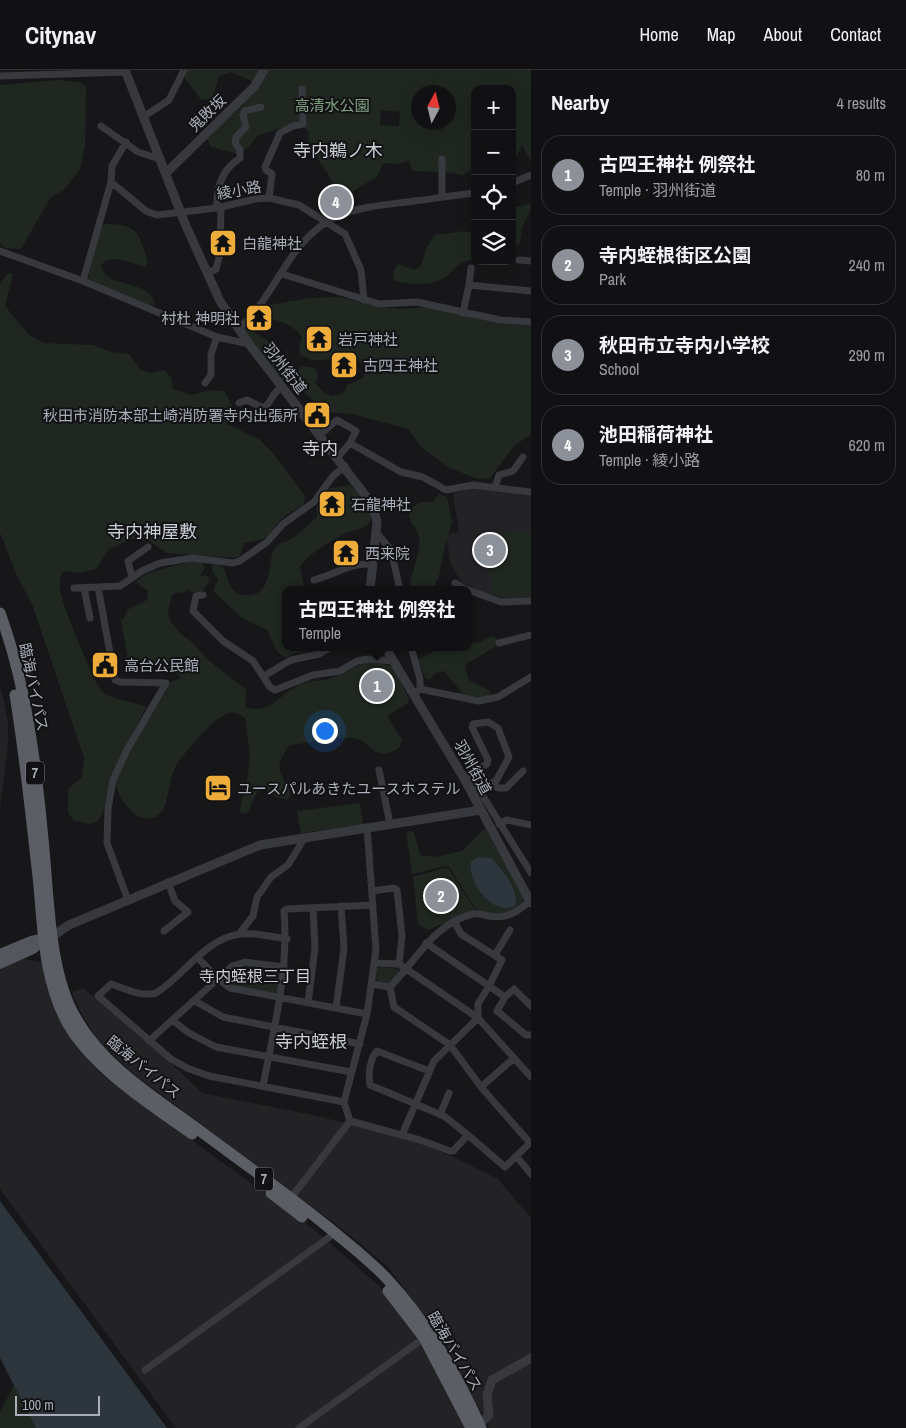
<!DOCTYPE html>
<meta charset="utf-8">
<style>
body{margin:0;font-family:"Archivo Narrow","Noto Sans JP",sans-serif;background:#1a1a1c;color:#f1f3f6}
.controls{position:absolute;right:15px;top:15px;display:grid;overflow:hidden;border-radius:10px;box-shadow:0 5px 20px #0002}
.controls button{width:45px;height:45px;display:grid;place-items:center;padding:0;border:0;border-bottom:1px solid #303133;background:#111113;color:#f1f3f6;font:25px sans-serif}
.compass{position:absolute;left:411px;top:15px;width:45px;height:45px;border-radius:50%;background:#111113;box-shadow:0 5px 20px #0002;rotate:7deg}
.scale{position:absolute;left:15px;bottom:12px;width:85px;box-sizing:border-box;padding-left:5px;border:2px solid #a9aeb9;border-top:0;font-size:14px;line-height:18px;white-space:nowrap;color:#a9aeb9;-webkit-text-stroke:4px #121214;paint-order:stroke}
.you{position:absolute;left:324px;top:660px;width:18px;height:18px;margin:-12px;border:4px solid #fff;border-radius:50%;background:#1a73e8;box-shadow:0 0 0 8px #1a73e833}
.badge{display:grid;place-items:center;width:32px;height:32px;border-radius:50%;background:#8c9099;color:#fff;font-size:16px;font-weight:700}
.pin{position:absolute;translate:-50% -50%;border:2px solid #fff;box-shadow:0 1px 5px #0006}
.popup{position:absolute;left:282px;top:516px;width:190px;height:65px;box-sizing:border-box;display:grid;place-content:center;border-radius:10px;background:#111113;filter:drop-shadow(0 1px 4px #0005);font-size:16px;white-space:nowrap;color:#9c9da0}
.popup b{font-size:19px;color:#f1f3f6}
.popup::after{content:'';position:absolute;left:50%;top:100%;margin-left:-10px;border:10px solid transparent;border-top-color:#111113}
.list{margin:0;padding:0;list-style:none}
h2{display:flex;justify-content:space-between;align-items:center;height:65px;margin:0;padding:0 20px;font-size:21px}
h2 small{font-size:16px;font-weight:400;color:#9c9da0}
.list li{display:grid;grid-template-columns:32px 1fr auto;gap:15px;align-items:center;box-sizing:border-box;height:80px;margin:0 10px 10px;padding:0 10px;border:1px solid #303133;border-radius:20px}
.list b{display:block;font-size:19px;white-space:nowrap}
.list p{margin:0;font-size:16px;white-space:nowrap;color:#9c9da0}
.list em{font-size:16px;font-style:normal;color:#9c9da0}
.icon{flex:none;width:28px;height:28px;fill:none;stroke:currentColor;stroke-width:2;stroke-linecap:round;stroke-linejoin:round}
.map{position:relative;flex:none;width:531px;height:1358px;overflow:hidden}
header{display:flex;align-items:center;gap:30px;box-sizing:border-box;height:70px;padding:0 25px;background:#111113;border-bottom:1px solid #303133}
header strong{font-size:24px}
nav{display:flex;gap:28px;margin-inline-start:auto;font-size:18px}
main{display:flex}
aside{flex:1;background:#111113}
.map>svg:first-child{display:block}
.built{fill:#232326}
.green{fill:#1f2720;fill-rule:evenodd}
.water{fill:#2d363d}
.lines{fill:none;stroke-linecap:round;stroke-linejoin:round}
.minor{stroke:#38393e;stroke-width:7}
.tertiary{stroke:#38393e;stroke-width:9}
.primary{stroke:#54565d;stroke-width:10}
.trunk{stroke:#5c5e66;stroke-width:11}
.labels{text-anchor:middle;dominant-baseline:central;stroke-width:4;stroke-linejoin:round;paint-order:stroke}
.shield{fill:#121214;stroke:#7c7f88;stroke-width:1}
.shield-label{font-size:14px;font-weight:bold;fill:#a9aeb9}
.park-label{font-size:15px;fill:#81a382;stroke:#121214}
.street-label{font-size:15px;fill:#a9aeb9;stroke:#121214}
.poi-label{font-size:15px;fill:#a9aeb9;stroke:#121214;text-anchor:start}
.neighbourhood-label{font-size:16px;fill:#cacdd5;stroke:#121214}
.quarter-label{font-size:18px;fill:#cacdd5;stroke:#121214}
</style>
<header>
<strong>Citynav</strong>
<nav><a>Home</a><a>Map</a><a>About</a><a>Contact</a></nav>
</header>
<main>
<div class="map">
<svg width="531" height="1358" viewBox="0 0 531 1358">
<rect width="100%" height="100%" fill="#171719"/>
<path class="built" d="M472,418L531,423V529L503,528L479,521L462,513L451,495L446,465L459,462L453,424Z
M0,614L8,652V674L0,739Z
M23,889L42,892L46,915L59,947L75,975L100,1003L316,1161L379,1216L404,1246L428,1282L465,1358H176L0,1119V900Z
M83,918L172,994L202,1023L308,1044L401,1066L456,1088L498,1109L531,1148V1358H489L445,1273L388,1197L354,1168L131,1002L97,969L80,941L72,922Z"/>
<path class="green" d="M179,0H531V91L522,75L516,87L512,88V19H475V97L463,105L446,102L413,101L409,91L397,94L383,93L377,107L353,121L354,134L346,136L340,128L339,116L333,113L308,72L309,62L302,55L281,58L257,66L249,77L237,84L211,77L207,69L244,34L258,16L248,9L230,2L219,7L212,29L201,30ZM418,22H448V52L426,55L425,52H418ZM381,40L400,42L399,56L380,55Z
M57,10L80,12L86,17L85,75L80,99L64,120L50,128L21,179L5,178L0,173V15Z
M531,134C531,145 526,147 523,156C519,169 524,171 512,181V138Z
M105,154C139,154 138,162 148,192L145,197C131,194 112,182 101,195C105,220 151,208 155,234L151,236L92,213L88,209L98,159Z
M464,161L475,163V189C454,191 454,205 438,211C426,216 404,214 393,210L394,200L398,194L414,200L421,196L427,177L435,165Z
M8,203L13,204L5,236L29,265L44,273L93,275L111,282L129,284L141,300L150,303L164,300L171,307L173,319L190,325L211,320L224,321L233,337L227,354L260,370L274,384L305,426L304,434C298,439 291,441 285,446C264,465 277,468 244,473L240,486L233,488L167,483L146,469H132L109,479L96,499L80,503L63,501C60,507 59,513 60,520C61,532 95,615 103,622C115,632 132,630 146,637L111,707L104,739L98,751L91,754L74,751L68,743V719L82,707L84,688L32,534L17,506L0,463V214Z
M339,227L381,237L401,239L427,237L500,254L531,256V364L514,376L490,408L477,409L448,397L421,377L408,359L352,344L324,342L294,312L282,310L243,259L268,235L310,228ZM266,249C280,250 294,255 302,267L299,277L300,285C328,302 344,270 365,297L363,308L347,315L343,324L332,326L324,322L316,314L318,305L315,298L302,296L291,307L286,306L264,282L265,277L270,278L273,273L256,264L255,260L258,253Z
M349,415C361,420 381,444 366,456C360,460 350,461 344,464C329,472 309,483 300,497L305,520H286V577H316L285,587L278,583L267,560L242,548L216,524L213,520L218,510L212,500V495L216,494L224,498C228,510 230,524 245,525C274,528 267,491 274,479C277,474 282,473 287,471C299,465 307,456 317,447V436L330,418Z
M439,424L447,427L452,452L445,475L439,506L432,520H410C409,506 421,486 419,468C418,455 407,456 410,439L421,432H433Z
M531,461V528L496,526L493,523L485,466Z
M190,492H201L205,498L200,506L206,505L210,511L201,523L189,521V518L183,523L176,522L172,525L168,543L170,551L181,564L193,573L209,591L247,620L245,633L246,637C269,645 278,626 297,616C310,609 319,612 331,608C358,599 360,585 393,597L409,629L408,633L390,644L388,648L402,670L399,678C372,694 372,670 353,668C337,666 307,673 290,675C272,698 280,700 291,724L288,729L278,728L262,718L256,724L248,742L243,744L240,742C241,726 248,711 249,696C251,679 246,665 246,649C241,645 235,641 229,643C215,646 183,684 176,696C169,708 168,732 163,740C145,765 114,729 116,709C119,684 158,639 170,613L181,607L172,601L139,593L137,597H129L121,549L124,548L127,540L147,530L148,521L136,513C142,501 176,496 190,492Z
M493,566L497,569L495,577L466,594L465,598L469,610L490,621V625L484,628L463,624L444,601L435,603L431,609H426L418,590L442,577H468V572L477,573Z
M360,733L363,755L301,763L297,741Z
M484,759L487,761L524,828C523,849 490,843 477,841L450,798L445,796L412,804L406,763L408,761L414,762L420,785L435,787L462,781ZM496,793L515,824L501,838L488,829Z
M444,798L449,799L475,840L428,860L418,854L413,807Z
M242,895L278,900L281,904L278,921L274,923C263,921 229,919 225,908L233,899Z
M380,897L397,899L400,901L389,913L378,912L376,908V899Z
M14,1315L34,1352L36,1358H0V1342Z"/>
<path class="water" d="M478,787L491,788C501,797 520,821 515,836C493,847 467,812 471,792Z
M0,1131L167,1358H36L0,1288Z"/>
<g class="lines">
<path class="minor" d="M0,6L126,2
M143,47L169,30L184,0
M101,56L138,82L160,89
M111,112L112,96L126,72
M512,113L531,105
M442,127V89
M269,128L272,104L266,100L265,97L280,63L293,56L303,54L302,19
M217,138C216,117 223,99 240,88V80L235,73L236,67L246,57L243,45L245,41L261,37
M0,181L83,211L217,267L249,274
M519,190L531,191
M208,203L216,199L220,184L221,137
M282,204L379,234L417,232L500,250L531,252
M83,211L111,112L146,141L157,145L217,138L255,129L269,128L299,135L345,164L361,200L364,230
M469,215L471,198
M463,243L469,215L531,221
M239,258C263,237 275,210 293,185C327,137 363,138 414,131C434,129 454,125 475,123
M205,313L211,305V284L217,267
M239,333L247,330L263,338C272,333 272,322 282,317
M320,365L337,350L356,361L350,373
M338,387L350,373L401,402L423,407L446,420L473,415L531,422
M495,417L499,405L513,401L523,387
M376,462L391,480L400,520
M132,507L128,491L148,477
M314,510C337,504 348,493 372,494
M455,513L467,520
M74,518L98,517
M84,518L90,548
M468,520L501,532L531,531
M203,525L196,526L193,541L223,571L253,591L270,617L275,620L313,605L340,601L357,591L368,589L394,591
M499,573L531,565
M411,577L420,609V619L416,622
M264,606L291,590L319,584L331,577
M420,619L479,631L498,627L531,607
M379,700L390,754
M469,704L531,803
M463,708L487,694L488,690L472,657L473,654L488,652L498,658L509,687L496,711L479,719
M491,714L498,718H506L523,701
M499,754L507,750L531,755
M372,821L394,818L397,820L402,866L399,894L374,893
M128,830L107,773L108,739L113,710L127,680L166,613L120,612L115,610L98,517L120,516L142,501L160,493L192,488L233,493L240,491L267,472L283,454L314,432L333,406L345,396
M164,861L188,842L175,831L168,812
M239,864L253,846L257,827L262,820L271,807L288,795L305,767
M287,869C271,867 256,862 241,864C205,868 184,906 156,923C141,927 125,919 111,914L98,926L171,989L187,998L209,1006L344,1032
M426,873L489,916L502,890L461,864L455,853
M495,885L510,860
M198,888L219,910L230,918L367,944
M399,894L478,948L531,1007
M371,914L390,917
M390,917L394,937L450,975L481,1017L530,1073
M390,917C416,891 434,853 473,844C478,843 484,845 489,846C507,849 516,843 530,831
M195,931L223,947L360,974
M308,933L315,878L313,838
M531,936L514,919L505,927L497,941L526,965H531
M336,938L344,878L341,836
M478,948V934L489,916L505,927
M172,950L189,963L216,977L351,1002
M149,971L232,896L245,892L284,897
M429,1001L377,981C370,988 368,1004 370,1015L444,1046L468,1065
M263,1016C274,958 289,900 284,841L287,839L373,835
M481,1017L514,988
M440,1045L449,1023
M350,1051L344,1032L367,944L376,880L367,757
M350,1051L420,1070L450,1081H453L468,1065L505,1097L531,1072
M402,1065L434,991L478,948
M516,1086L531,1104
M291,1128L350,1051
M145,1300L335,1163
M299,1358L424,1268"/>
<path class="tertiary" d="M125,0L186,156L220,231L249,274L372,434L377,452L370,520
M166,103L254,17L264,0
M385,577L465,710L531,833
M53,866L69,855L260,775L481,740
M476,1357L489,1345L487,1325L492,1310L531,1288"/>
<path class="primary" d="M0,884L31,871L50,867
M0,894L33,879L44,869"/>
<path class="trunk" d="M0,543C26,614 36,693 43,769C49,824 48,903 77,950C105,998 156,1028 199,1060C242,1092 286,1123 328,1157C348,1174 370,1190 388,1210C428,1253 457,1304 481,1358
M15,625C25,685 31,746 38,806C43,855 43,910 68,954C93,998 151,1035 192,1064
M271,1123L302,1147
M388,1221L424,1268L471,1358"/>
</g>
<defs>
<g id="temple-square" transform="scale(1.4375)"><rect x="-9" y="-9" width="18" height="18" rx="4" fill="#eead3a" stroke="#121214"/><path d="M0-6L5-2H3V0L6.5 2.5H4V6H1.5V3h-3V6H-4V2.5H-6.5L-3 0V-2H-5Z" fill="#111"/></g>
<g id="civic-square" transform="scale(1.4375)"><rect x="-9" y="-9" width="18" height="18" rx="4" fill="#eead3a" stroke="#121214"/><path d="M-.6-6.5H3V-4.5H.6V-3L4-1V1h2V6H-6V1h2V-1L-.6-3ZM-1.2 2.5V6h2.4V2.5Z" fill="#111"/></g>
<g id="hotel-square" transform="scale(1.4375)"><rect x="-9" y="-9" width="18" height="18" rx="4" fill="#eead3a" stroke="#121214"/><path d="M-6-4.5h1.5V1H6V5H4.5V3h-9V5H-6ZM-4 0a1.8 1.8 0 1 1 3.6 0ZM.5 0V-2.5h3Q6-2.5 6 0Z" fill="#111"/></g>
</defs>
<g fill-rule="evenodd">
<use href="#temple-square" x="223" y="173"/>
<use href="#temple-square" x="259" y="248"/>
<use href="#temple-square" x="319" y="269"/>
<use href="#temple-square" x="344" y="295"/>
<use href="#civic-square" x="317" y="345"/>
<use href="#temple-square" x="332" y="434"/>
<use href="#temple-square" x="346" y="483"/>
<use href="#civic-square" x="105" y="595"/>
<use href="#hotel-square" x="218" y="718"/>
</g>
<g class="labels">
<g class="shield">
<rect x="26" y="691.5" width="18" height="23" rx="4"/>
<rect x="255" y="1097.5" width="18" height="23" rx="4"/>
</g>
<g class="shield-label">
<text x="35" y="703">7</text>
<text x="264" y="1109">7</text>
</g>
<g class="park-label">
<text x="332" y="35">高清水公園</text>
</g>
<g class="street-label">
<text transform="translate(207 43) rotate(-44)">鬼敗坂</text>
<text transform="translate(239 120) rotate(-10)">綾小路</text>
<text transform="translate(285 298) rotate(52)">羽州街道</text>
<text transform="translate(34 617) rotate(78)">臨海バイパス</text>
<text transform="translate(473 697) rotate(61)">羽州街道</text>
<text transform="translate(144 997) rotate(39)">臨海バイパス</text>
<text transform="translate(455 1281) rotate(59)">臨海バイパス</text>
</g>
<g class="poi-label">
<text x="242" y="173">白龍神社</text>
<text x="240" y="248" text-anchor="end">村杜 神明社</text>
<text x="338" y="269">岩戸神社</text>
<text x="363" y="295">古四王神社</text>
<text x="298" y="345" text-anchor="end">秋田市消防本部土崎消防署寺内出張所</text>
<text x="351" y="434">石龍神社</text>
<text x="365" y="483">西来院</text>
<text x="124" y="595">高台公民館</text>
<text x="237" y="718">ユースパルあきたユースホステル</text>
</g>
<g class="neighbourhood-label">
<text x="255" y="906">寺内蛭根三丁目</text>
</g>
<g class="quarter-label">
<text x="338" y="80">寺内鵜ノ木</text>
<text x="320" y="378">寺内</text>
<text x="152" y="461">寺内神屋敷</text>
<text x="311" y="971">寺内蛭根</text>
</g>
</g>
</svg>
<div class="controls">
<button>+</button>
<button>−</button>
<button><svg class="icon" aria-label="locate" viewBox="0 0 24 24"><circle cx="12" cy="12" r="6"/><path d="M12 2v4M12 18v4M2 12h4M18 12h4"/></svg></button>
<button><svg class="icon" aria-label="layers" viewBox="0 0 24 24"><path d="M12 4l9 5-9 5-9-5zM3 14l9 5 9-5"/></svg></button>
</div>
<svg class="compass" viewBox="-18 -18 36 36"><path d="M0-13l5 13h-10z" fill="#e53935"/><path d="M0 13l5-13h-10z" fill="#9c9da0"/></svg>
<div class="scale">100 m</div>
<div class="you"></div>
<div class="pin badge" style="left:377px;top:616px">1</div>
<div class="popup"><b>古四王神社 例祭社</b>Temple</div>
<div class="pin badge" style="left:441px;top:826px">2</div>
<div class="pin badge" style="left:490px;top:480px">3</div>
<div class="pin badge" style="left:336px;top:132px">4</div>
</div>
<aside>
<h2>Nearby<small>4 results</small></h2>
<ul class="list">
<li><span class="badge">1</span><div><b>古四王神社 例祭社</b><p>Temple · 羽州街道</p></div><em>80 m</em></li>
<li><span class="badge">2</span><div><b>寺内蛭根街区公園</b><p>Park</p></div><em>240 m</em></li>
<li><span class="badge">3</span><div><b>秋田市立寺内小学校</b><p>School</p></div><em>290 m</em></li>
<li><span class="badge">4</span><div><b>池田稲荷神社</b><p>Temple · 綾小路</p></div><em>620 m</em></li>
</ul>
</aside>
</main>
